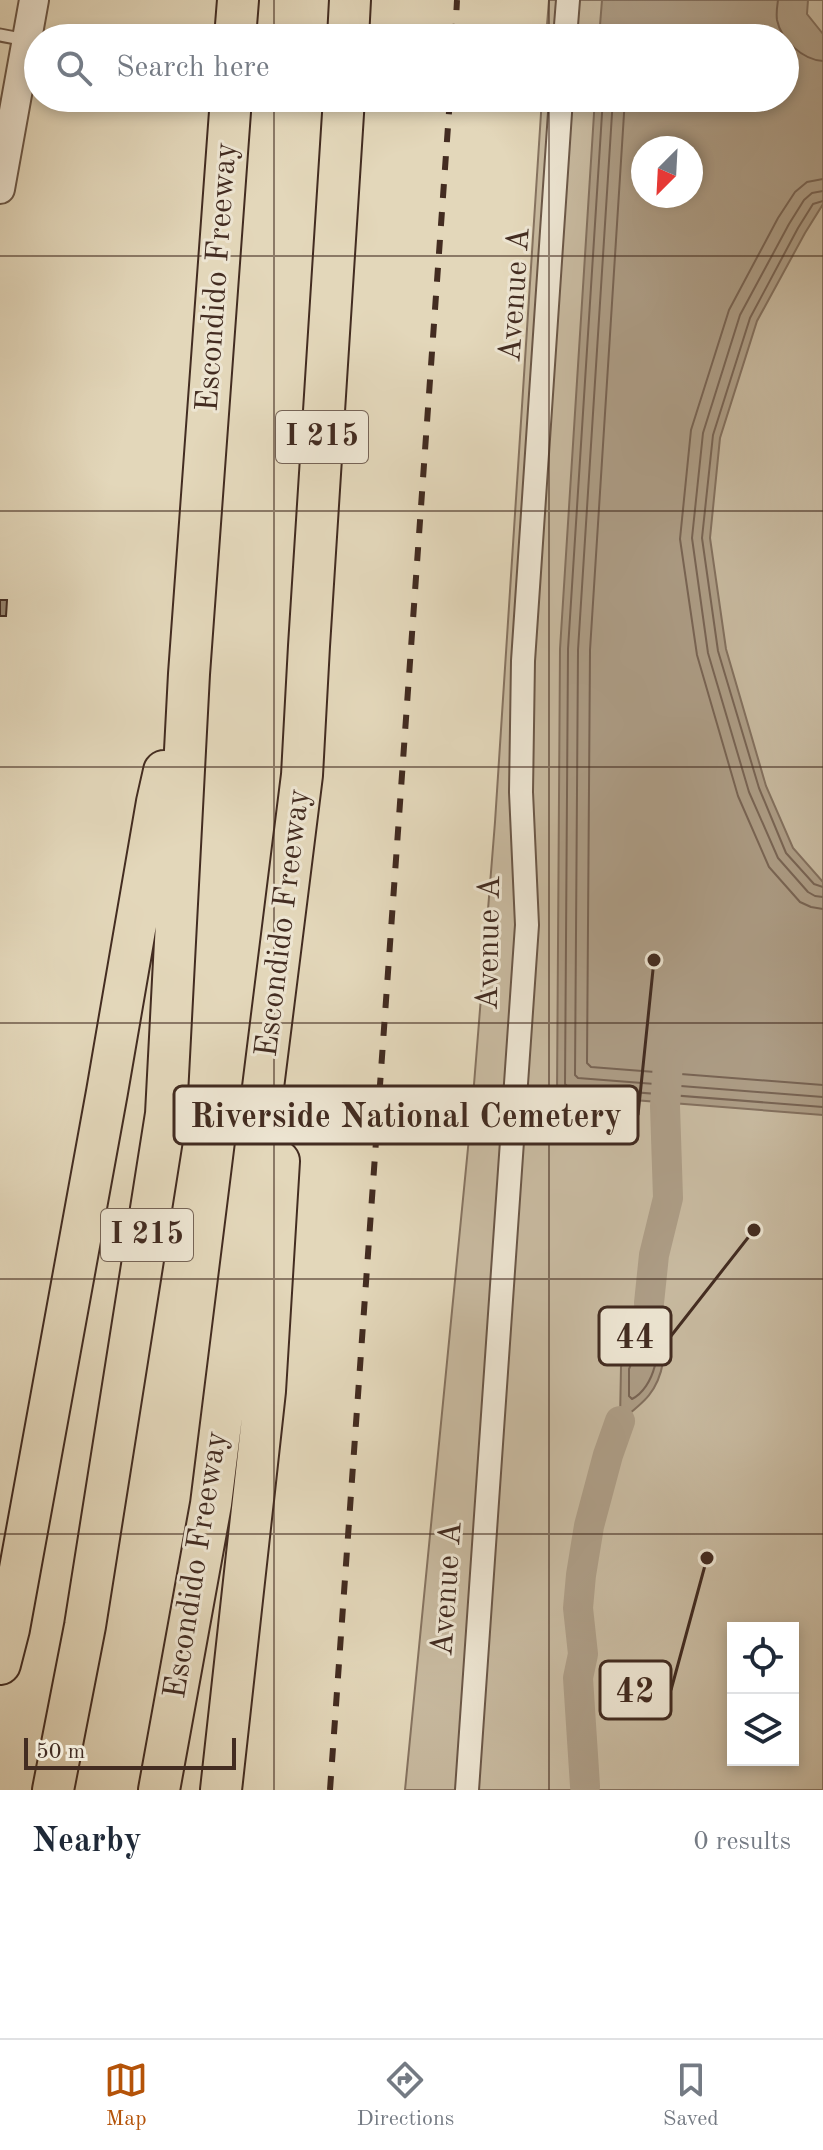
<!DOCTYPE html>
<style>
body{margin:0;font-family:"Old Standard TT",serif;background:#f2f2f3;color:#1f2937}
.controls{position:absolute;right:24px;bottom:24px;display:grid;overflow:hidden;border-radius:0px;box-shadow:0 4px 12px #0003}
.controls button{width:72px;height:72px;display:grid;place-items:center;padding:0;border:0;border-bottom:2px solid #e0e1e3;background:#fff;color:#1f2937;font:40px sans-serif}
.compass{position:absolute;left:631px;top:136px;width:72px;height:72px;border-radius:50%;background:#fff;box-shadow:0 4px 12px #0003;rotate:204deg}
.scale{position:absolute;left:24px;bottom:20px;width:212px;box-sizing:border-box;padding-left:8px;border:4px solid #432c21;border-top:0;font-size:22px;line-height:28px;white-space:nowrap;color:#432c21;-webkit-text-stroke:6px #ede5d2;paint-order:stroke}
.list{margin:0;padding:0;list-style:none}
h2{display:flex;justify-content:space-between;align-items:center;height:104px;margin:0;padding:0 32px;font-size:34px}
h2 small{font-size:26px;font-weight:400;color:#747a83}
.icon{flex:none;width:44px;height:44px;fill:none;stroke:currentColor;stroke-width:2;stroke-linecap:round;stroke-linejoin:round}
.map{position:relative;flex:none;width:823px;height:1790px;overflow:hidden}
.search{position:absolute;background:#fff;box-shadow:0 4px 12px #0003;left:24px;right:24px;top:24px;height:88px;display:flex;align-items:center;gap:20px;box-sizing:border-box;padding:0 28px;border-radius:44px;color:#747a83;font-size:30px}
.sheet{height:248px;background:#fff}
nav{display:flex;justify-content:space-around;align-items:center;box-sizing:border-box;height:112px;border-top:2px solid #e0e1e3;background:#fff;font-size:22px;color:#747a83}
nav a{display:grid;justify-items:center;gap:4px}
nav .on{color:#b45309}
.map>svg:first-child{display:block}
.green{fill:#c8baa0;stroke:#867360;stroke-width:2;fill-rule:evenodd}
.water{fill:#ad9d86;stroke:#83705e;stroke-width:2;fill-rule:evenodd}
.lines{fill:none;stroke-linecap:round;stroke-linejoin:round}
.shore{stroke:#786454;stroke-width:2}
.canal{stroke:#ad9d86;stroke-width:30}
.building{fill:#968571;stroke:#432c21;stroke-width:2}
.service-casing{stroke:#6b5747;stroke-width:15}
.minor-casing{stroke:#6b5747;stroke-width:26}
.tertiary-casing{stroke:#6b5747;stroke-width:32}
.motorway-casing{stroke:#432c21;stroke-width:44}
.service{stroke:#ede5d2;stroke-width:11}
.minor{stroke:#ede5d2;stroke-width:22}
.tertiary{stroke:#ede5d2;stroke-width:28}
.motorway{stroke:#e3d7ba;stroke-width:40}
.rail{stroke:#432c21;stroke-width:6;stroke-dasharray:14 14;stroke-linecap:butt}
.grid{fill:none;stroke:#432c21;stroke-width:2;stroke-opacity:0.55}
.labels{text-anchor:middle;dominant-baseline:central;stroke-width:6;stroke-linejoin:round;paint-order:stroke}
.shield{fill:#ede5d2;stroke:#766456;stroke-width:2}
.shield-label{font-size:30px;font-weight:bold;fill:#432c21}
.street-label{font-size:32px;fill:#432c21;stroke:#ede5d2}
.leader{fill:none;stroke:#432c21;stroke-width:3}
.callout-dot{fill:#432c21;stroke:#ede5d2;stroke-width:3}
.callout{fill:#ede5d2;stroke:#432c21;stroke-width:3}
.callout-label{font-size:34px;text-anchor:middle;font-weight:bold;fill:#432c21}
</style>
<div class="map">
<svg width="823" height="1790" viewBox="0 0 823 1790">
<rect width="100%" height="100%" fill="#e3d7ba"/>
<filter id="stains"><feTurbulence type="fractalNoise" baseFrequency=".0025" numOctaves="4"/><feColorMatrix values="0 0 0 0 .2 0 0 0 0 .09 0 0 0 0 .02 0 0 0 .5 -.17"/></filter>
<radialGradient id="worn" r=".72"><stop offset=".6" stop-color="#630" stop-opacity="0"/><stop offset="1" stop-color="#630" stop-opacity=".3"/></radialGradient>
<path class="green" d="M549,0H823V1790H405L473,1097L495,822L542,98H785V38H546ZM643,148H691V196H643ZM733,1628H793V1760H733Z"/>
<path class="water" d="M602,0H808L807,14L823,34V204L805,233L757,321L720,438L710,538L726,649L766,786L793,848L823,882V1115L557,1094L560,649L595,98H785V38H599ZM643,148H691V196H643Z
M649,1303C654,1311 661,1321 664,1331C666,1341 665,1352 663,1362C658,1392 643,1403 620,1421L621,1367L639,1321Z"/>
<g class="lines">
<path class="shore" d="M778,0C777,7 776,13 777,20C781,40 803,60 823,61
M603,98L568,649L565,1084L568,1087L823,1107
M613,98L578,650L575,1075L578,1078L823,1097
M625,98L590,650L587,1063L591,1067L823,1085
M823,179L807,182L795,192L778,218L729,310L691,430L680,539L697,655L738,796L769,867L800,902L811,907L823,909
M823,191L812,193L804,200L789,224L740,315L703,433L692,538L708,653L749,792L778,858L808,892L815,896L823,897
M823,201L813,204L798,228L750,318L713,435L702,538L718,651L759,788L786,853L814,884L823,887
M648,1324L652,1325C664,1347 654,1388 632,1399L629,1396V1369Z"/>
<path class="canal" d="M649,1303L654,1255L668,1198L665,1106L668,1063
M585,1786L578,1678L583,1654L578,1608L581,1575L589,1526L608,1455L620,1421"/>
</g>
<path class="building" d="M0,600H7L6,616H0Z"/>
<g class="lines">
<g class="service-casing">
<path id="service" d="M0,35L26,40"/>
</g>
<g class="minor-casing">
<path id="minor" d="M565,38L568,0
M467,1790L527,925L521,792L523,661L561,98"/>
</g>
<g class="tertiary-casing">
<path id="tertiary" d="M0,189L34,0"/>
</g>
<g class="motorway-casing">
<path id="motorway" d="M235,38L238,0
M348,38L350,0
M0,1664L9,1629L107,1092L157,802L164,771
M53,1790L85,1626L166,1114L189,674L231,98
M159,1790L211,1504L302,775L309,646L344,98
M221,1790L265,1391L279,1161"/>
</g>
<use href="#service" class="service"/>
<use href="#minor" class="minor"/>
<use href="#tertiary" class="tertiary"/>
<use href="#motorway" class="motorway"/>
<path class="rail" d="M455,38L457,0
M330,1790L450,98"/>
</g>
<path class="grid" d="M274,0V38M549,0V38M274,98V1790M549,98V1790M0,256H823M0,511H823M0,767H823M0,1023H823M0,1279H823M0,1534H823"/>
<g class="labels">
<g class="shield">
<rect x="276" y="411" width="92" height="52" rx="6"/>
<rect x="101" y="1209" width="92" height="52" rx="6"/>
</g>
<g class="shield-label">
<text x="322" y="437">I 215</text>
<text x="147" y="1235">I 215</text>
</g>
<g class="street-label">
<text transform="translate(218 277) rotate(-86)">Escondido Freeway</text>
<text transform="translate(516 295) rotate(-86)">Avenue A</text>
<text transform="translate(284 923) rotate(-83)">Escondido Freeway</text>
<text transform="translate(490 943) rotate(-89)">Avenue A</text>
<text transform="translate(197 1565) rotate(-81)">Escondido Freeway</text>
<text transform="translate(448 1589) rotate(-86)">Avenue A</text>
</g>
</g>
<path class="leader" d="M654 960L638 1115M754 1230L671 1336M707 1558L671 1690"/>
<g class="callout-dot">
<circle cx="654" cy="960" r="8"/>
<circle cx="754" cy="1230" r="8"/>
<circle cx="707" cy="1558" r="8"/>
</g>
<g class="callout">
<rect x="174" y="1086" width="464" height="58" rx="8"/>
<rect x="599" y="1307" width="72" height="58" rx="8"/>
<rect x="600" y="1661" width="71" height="58" rx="8"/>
</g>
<g class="callout-label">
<text x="406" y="1127">Riverside National Cemetery</text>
<text x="635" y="1348">44</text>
<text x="635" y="1702">42</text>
</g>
<rect width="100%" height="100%" filter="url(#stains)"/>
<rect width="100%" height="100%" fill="url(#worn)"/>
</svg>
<div class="controls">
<button><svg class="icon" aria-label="locate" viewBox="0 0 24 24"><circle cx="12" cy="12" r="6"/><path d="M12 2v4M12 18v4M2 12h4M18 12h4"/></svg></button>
<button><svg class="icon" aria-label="layers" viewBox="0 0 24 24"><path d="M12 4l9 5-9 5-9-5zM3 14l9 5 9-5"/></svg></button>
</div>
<svg class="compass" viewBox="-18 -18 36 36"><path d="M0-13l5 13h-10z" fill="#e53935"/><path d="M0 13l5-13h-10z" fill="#747a83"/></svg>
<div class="scale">50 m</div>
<div class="search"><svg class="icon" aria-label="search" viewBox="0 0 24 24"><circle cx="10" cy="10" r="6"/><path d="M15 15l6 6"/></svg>Search here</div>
</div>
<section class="sheet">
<h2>Nearby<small>0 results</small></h2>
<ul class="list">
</ul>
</section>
<nav>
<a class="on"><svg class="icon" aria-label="map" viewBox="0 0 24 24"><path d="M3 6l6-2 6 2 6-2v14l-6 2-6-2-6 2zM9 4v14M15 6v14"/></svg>Map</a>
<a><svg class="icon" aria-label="directions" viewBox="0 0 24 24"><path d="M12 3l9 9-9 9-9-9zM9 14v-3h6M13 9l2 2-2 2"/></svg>Directions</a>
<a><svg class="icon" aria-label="saved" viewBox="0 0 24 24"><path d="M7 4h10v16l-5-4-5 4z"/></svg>Saved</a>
</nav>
